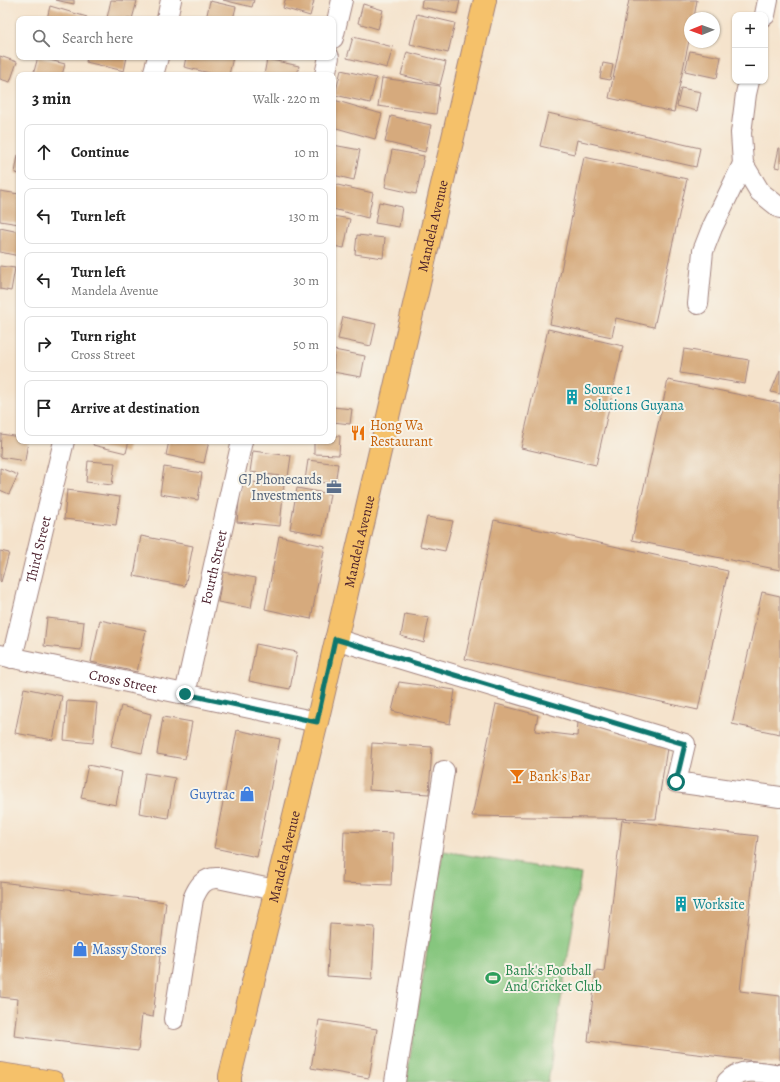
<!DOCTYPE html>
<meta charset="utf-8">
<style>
body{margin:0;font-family:Alegreya,serif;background:#f2f2f2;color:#222}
.controls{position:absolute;right:12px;top:12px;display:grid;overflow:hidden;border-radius:8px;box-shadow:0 1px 3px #0004}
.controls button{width:36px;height:36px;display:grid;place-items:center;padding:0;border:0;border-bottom:1px solid #e0e0e0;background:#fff;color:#222;font:20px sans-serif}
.compass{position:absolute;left:684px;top:12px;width:36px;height:36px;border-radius:50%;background:#fff;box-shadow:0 1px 3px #0004;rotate:269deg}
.stop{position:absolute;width:12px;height:12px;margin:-9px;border:3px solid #0f766e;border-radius:50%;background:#fff}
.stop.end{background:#0f766e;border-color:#fff;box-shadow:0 1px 4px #0008}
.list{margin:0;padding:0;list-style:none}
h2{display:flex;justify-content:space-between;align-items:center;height:52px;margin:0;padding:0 16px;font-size:17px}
h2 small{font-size:13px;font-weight:400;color:#767676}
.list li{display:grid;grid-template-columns:26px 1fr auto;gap:12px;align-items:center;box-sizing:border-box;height:56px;margin:0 8px 8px;padding:0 8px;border:1px solid #e0e0e0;border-radius:8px}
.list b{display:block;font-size:15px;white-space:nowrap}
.list p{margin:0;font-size:13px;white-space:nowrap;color:#767676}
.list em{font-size:13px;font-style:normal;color:#767676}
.icon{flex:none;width:22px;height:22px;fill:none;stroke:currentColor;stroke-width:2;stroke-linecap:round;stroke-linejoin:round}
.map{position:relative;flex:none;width:780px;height:1082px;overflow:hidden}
.search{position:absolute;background:#fff;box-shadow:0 1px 3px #0004;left:16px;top:16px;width:320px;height:44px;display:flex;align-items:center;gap:10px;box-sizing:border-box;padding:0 14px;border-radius:8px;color:#767676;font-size:15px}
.panel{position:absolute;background:#fff;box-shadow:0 1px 3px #0004;left:16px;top:72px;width:320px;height:372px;border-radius:8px}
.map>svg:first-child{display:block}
.green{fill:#86c67e;stroke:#687254}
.building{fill:#d6aa7d}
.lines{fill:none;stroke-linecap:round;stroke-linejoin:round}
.minor-casing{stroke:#a0817c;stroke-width:22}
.major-casing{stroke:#a0817c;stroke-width:24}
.minor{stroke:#fff;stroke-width:20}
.major{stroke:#f5c16b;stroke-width:22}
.route{stroke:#0f766e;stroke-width:5}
.labels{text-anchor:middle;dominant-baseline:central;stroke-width:4;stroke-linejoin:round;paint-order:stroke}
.street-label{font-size:14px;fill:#4a1f2b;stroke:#f7f3e8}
.culture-label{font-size:14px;fill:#0d838f;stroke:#f7f3e8;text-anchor:start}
.food-label{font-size:14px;fill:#c56008;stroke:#f7f3e8;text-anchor:start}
.service-label{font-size:14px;fill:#4e5e75;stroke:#f7f3e8;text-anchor:end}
.shop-label{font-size:14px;fill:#366cbe;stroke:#f7f3e8;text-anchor:end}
.leisure-label{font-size:14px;fill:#27864d;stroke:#f7f3e8;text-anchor:start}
</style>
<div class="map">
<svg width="780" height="1082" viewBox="0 0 780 1082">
<rect width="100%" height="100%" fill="#f7f3e8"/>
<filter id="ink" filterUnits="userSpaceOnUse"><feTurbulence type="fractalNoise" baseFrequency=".025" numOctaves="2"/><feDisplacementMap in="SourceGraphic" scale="8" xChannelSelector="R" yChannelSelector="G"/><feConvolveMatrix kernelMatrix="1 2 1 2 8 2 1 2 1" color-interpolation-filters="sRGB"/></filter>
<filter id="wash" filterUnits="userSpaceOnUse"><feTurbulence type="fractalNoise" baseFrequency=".012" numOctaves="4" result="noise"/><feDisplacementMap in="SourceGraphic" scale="16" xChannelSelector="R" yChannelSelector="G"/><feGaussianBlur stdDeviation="0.9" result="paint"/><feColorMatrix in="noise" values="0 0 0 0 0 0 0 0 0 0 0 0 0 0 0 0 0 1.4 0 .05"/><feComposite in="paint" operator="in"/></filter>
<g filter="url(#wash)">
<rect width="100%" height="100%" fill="#f5e3cc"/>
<path class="green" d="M443,851L581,874L548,1082H406Z"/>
<g id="blocks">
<path class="building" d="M55,0H74V4Z
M111,0L137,1L132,19L107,18Z
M223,0H254L252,7Z
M285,0H309L314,1L310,16L283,8Z
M422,0H460L457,14L421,7Z
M629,0H697L694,18H690V36L674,112L609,98Z
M210,1L236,7L233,19H206Z
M363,4L383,10L378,29L358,23Z
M50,6L87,17L86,19H47Z
M417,14L455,23L448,53L410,44Z
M353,37L393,47L387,68L347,58Z
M690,51L721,57L717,78L685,71Z
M407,52L446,62L440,85L401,75Z
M0,56L17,62L10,82L0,79Z
M38,57L65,64L62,75H33Z
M87,57H127L124,71L86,62Z
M186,57H233L229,75H218L184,67Z
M267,59L299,66L297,75H264Z
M603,63L613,65L610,80L600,78Z
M341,70L376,78L370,103L335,95Z
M382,78L440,86L436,114L378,106Z
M681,88L701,92L697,111L677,106Z
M334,100L382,114L375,139L333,127Z
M548,113L700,148L696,167L577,140L574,154L540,146Z
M391,116L431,125L425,152L385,142Z
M333,145L360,150L354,180L333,175Z
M779,148H780V168L775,167Z
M392,150L424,156L416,194L385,187Z
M18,155H19V174L15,173Z
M584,157L687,179L654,327L616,318L612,337L550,324Z
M333,184L373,193L368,218L333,209Z
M0,191L19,194V224L0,221Z
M379,202L402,207L399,227L375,223Z
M333,216L350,219L344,248L333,246Z
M0,228L19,232V256L0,252Z
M357,235L385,238L383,258L355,254Z
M0,266L15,268L11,291L0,289Z
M343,317L376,324L371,346L338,339Z
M548,329L623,346L596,465L521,448Z
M684,349L749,360L745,384L680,373Z
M334,350L365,356L361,377L333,372Z
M780,370V394L771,392Z
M668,380L780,403V570L632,540Z
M333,407L352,409L350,424L333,422Z
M1,434L19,437V441H28L25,461L0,457Z
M333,436H340L339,455L314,454V441H333Z
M94,441H129L126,453L93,445Z
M169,441H209L204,463L166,455Z
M253,451L291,456L288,477L250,472Z
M308,460L338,464L335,484L305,480Z
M88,461L115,463L112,485L86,482Z
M164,467L202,473L198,500L160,494Z
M0,468L18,475L9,494L0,490Z
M241,481L284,485L280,526L237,522Z
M297,488L330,494L323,535L290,529Z
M67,490L120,497L116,525L64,519Z
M427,517L453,521L445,551L420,546Z
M494,520L728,571L698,710L465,659Z
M141,536L193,546L185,586L134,576Z
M279,536L325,546L311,619L265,609Z
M0,551L9,553L1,582L0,581Z
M223,572L256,578L251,608L218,602Z
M762,592L780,596V734L732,724Z
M405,614L429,618L424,643L401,636Z
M47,618L84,622L81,650L44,646Z
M100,620L146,630L137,672L91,662Z
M256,644L297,652L290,689L249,681Z
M399,682L455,690L450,724L392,711Z
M24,688L62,696L53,740L15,733Z
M67,701L97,703L93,743L64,740Z
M496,704L538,715L535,731L577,736L578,722L667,748L656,819L472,816Z
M121,706L151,714L142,753L111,746Z
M163,717L192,722L185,759L157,754Z
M237,730L280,739L257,857L214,848Z
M372,743L432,747L429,794L369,790Z
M88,765L122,772L116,805L81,798Z
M145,773L175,778L168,818L139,813Z
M622,820L758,836L740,991L780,996V1064L588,1041L596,971L604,972Z
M344,831L393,833L391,885L342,883Z
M0,882L166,902L153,1017L142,1015L138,1051L14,1036L18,999L0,997Z
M330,924L375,927L372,979L327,976Z
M319,1020L377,1029L369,1078L311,1068Z"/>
</g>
</g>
<g filter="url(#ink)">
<use href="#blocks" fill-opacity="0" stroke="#a0817c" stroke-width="1"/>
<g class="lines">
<g class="minor-casing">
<g id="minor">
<path d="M765,15L768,0"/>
<path d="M167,19L171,0"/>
<path d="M333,38L342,0"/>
<path d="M153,75L158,57"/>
<path d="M325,75L329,57"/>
<path d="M749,81L746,94L741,133L743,164L760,192L780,208"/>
<path d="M698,304L703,251L712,228L743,164"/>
<path d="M335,639L685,744L676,782L780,797"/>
<path id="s1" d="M0,655L317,722"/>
<path id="s2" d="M12,658L64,441"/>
<path id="s3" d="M185,694L242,441"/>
<path d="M174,1019L193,899C198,887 204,877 218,878L275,890"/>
<path d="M395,1082L444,771"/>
<path d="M727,1082C741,1067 762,1072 780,1075"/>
</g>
</g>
<g class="major-casing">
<g id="major">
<path d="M0,1074L53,1082"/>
<path id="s4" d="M230,1082V1076L317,722L485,0"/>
</g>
</g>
<use href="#minor" class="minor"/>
<use href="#major" class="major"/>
</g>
</g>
<g class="lines" filter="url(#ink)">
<path class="route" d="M185,694L317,722L335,639L685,744L676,782"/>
</g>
<defs>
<g id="building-bare" transform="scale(1.2)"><path d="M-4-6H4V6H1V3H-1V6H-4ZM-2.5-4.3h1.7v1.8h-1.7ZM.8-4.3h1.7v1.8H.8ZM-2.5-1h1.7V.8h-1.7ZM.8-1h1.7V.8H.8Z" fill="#0f9aa8" stroke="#f7f3e8" stroke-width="2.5" paint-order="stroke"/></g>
<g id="restaurant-bare" transform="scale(1.2)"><path d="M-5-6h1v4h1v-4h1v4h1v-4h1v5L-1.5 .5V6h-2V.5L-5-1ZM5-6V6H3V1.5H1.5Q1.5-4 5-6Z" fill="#e8710a" stroke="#f7f3e8" stroke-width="2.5" paint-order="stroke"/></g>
<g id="office-bare" transform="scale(1.2)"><path d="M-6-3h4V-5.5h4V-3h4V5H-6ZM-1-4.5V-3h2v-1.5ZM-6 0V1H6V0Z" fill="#5c6f8a" stroke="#f7f3e8" stroke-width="2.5" paint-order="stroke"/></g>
<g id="bar-bare" transform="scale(1.2)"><path d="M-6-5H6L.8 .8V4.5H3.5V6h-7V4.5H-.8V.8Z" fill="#e8710a" stroke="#f7f3e8" stroke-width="2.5" paint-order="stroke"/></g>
<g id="shop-bare" transform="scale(1.2)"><path d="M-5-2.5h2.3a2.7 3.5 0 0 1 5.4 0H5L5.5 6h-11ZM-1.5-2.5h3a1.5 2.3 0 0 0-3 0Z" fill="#3f7fe0" stroke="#f7f3e8" stroke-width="2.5" paint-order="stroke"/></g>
<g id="stadium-bare" transform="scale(1.2)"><path d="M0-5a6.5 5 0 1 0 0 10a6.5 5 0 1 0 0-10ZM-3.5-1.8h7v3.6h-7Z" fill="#2e9e5b" stroke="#f7f3e8" stroke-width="2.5" paint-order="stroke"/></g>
</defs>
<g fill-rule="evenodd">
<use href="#building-bare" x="572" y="397"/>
<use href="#restaurant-bare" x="358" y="433"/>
<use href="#office-bare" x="334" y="487"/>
<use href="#bar-bare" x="517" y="776"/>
<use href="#shop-bare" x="247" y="794"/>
<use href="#building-bare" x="681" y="904"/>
<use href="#shop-bare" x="80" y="949"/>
<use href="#stadium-bare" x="493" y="978"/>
</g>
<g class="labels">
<g class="street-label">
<text stroke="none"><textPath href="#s4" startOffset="880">Mandela Avenue</textPath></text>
<text stroke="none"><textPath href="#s4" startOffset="556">Mandela Avenue</textPath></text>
<text stroke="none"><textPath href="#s2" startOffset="112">Third Street</textPath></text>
<text stroke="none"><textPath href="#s3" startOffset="130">Fourth Street</textPath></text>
<text stroke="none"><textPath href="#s1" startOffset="126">Cross Street</textPath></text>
<text stroke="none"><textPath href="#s4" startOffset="232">Mandela Avenue</textPath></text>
</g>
<g class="culture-label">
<text x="584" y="389">Source 1<tspan x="584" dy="16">Solutions Guyana</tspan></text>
<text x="693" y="904">Worksite</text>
</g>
<g class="food-label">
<text x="370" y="425">Hong Wa<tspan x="370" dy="16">Restaurant</tspan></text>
<text x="529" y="776">Bank's Bar</text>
</g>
<g class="service-label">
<text x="322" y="479">GJ Phonecards<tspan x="322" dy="16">Investments</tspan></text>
</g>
<g class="shop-label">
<text x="235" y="794">Guytrac</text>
<text x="92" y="949" text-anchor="start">Massy Stores</text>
</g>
<g class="leisure-label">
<text x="505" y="970">Bank's Football<tspan x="505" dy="16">And Cricket Club</tspan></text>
</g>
</g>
</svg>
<div class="controls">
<button>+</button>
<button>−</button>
</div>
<svg class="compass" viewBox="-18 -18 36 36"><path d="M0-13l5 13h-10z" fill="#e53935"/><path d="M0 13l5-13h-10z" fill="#767676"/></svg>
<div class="stop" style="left:676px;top:782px"></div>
<div class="stop end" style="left:185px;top:694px"></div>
<div class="search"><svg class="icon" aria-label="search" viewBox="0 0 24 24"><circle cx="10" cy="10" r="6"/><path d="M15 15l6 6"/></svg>Search here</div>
<section class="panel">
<h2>3 min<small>Walk · 220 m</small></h2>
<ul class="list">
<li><svg class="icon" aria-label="ahead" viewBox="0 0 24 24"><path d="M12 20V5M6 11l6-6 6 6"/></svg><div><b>Continue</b></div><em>10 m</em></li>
<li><svg class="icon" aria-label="left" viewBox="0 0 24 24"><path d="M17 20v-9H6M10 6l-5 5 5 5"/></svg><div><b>Turn left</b></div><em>130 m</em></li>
<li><svg class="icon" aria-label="left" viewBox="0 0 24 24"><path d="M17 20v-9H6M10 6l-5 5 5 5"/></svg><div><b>Turn left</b><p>Mandela Avenue</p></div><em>30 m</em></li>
<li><svg class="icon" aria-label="right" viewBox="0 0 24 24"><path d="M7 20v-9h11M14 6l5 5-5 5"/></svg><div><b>Turn right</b><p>Cross Street</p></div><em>50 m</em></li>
<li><svg class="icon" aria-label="arrive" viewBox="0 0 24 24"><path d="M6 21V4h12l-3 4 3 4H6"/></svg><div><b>Arrive at destination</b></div></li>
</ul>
</section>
</div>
